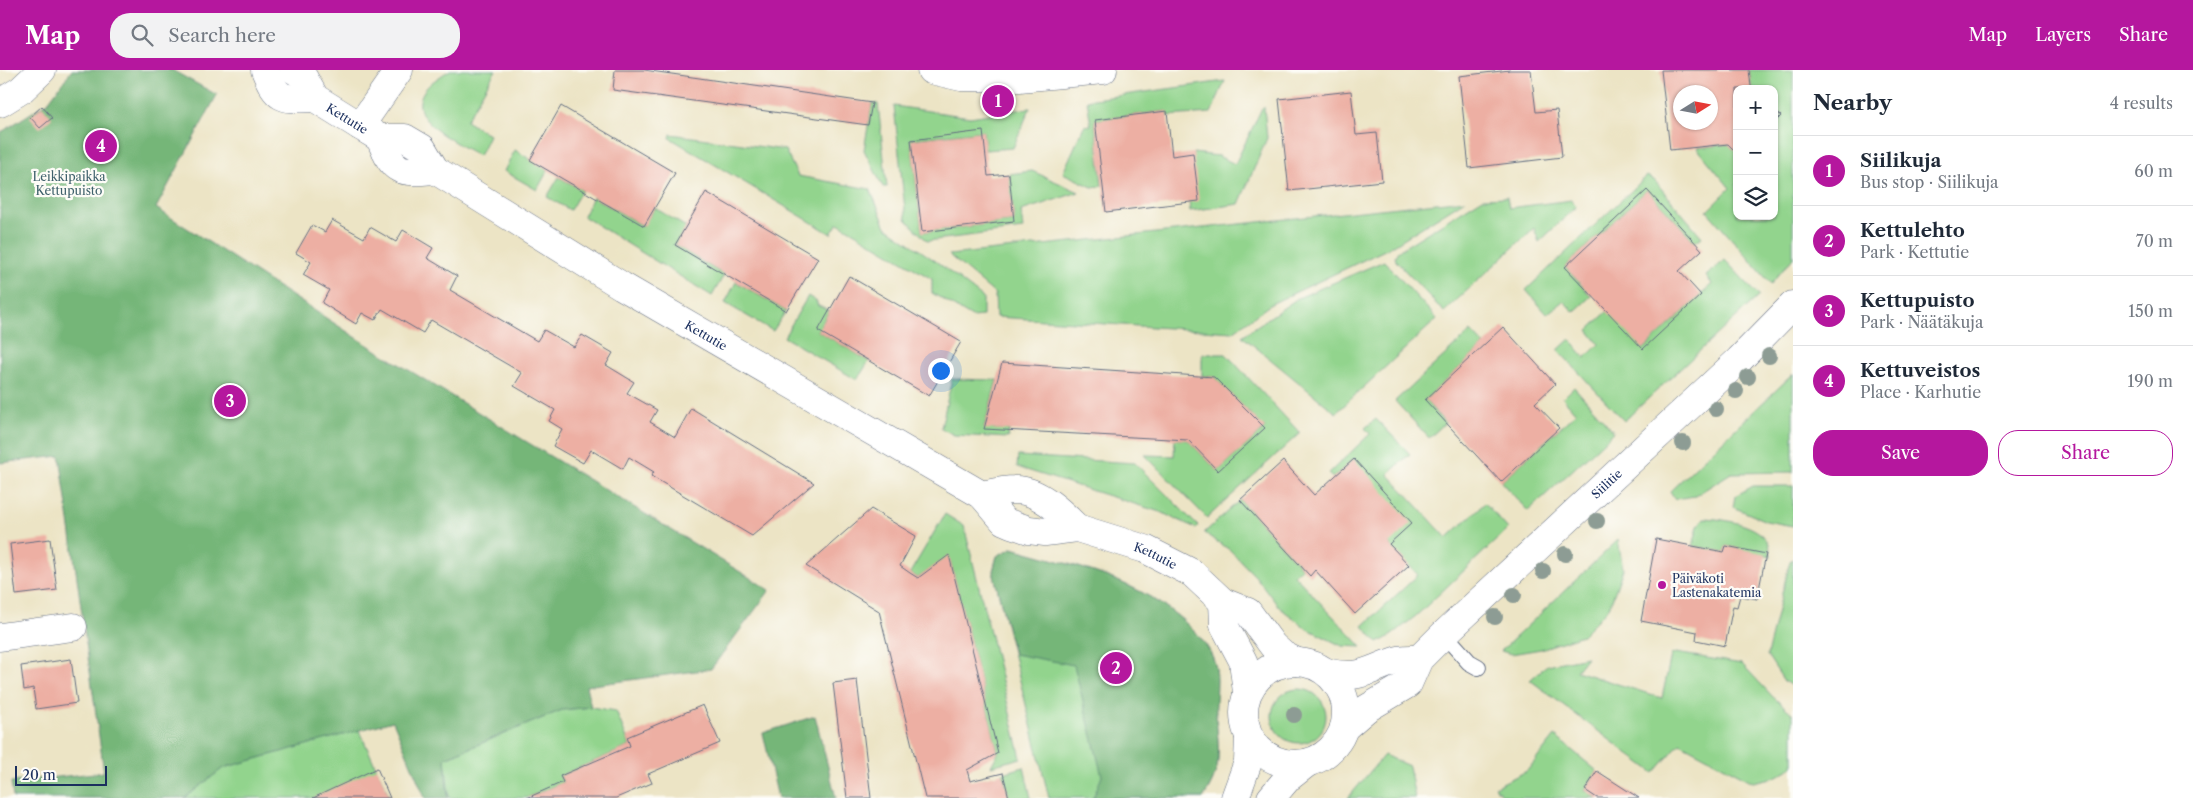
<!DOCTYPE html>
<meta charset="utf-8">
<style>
body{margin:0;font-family:"Libre Caslon Text",serif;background:#f2f2f3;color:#1f2937}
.controls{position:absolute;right:15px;top:15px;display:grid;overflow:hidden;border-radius:10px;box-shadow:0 1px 4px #0004}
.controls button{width:45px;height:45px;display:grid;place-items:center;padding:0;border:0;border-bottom:1px solid #e0e1e3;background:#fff;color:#1f2937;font:25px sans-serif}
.compass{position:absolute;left:1673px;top:15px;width:45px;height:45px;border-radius:50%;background:#fff;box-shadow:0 1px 4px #0004;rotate:79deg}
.scale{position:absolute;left:15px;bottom:12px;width:92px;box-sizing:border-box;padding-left:5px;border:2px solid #1b2f5e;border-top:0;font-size:14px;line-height:18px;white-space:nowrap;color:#1b2f5e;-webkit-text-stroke:4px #fdfcf7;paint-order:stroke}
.you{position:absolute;left:940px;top:300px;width:18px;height:18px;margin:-12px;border:4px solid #fff;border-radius:50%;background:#1a73e8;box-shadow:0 0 0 8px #1a73e833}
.badge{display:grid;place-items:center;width:32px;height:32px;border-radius:50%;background:#b5179e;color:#fff;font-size:16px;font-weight:700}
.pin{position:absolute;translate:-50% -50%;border:2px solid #fff;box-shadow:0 1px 5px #0006}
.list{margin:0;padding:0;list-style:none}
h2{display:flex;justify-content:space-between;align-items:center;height:65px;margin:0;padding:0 20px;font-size:21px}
h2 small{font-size:16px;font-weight:400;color:#747a83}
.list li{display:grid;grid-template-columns:32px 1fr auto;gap:15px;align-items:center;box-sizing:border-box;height:70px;padding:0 20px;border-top:1px solid #e0e1e3}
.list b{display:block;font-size:19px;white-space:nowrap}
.list p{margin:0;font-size:16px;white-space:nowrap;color:#747a83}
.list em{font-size:16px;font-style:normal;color:#747a83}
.actions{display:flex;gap:10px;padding:15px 20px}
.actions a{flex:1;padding:11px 0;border:1px solid #b5179e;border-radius:20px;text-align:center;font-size:18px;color:#b5179e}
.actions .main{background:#b5179e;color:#fff}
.icon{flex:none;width:28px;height:28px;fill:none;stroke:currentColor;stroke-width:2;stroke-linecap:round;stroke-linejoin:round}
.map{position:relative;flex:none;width:1793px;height:728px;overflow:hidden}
header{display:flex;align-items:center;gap:30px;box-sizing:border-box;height:70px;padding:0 25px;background:#b5179e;color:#fff}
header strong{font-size:24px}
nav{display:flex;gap:28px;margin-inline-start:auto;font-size:18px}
.search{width:350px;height:45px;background:#f2f2f3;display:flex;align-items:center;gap:12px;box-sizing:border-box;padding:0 18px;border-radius:20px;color:#747a83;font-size:19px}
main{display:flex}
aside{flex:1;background:#fff}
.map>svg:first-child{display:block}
.green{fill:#92d48d;stroke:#568276}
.forest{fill:#75b678;stroke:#48726b}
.building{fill:#edafa3;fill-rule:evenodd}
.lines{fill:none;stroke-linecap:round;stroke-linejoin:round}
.service-casing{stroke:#646e82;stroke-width:18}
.minor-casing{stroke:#646e82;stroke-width:29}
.tertiary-casing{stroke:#646e82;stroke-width:29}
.service{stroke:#fff;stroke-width:16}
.minor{stroke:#fff;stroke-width:28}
.tertiary{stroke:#fff;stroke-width:28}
.tree{fill:#8d9c94}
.poi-dot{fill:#b5179e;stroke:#fdfcf7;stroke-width:2}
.labels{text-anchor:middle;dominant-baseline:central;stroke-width:4.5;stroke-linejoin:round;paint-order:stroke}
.street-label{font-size:12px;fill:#1b2f5e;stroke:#fdfcf7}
.park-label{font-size:12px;fill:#3f616c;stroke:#fdfcf7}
.poi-label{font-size:12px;fill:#1b2f5e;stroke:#fdfcf7;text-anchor:start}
</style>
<header>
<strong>Map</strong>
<div class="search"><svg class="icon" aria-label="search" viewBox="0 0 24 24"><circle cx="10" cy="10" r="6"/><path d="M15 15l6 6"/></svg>Search here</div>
<nav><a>Map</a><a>Layers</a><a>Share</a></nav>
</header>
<main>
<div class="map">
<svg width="1793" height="728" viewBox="0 0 1793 728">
<rect width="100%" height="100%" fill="#fdfcf7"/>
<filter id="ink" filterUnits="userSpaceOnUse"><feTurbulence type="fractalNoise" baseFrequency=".02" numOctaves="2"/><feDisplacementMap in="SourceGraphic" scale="10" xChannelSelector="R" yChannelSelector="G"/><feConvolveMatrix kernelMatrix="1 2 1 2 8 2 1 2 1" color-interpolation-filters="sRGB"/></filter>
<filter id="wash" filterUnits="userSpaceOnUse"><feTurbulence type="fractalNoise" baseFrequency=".0096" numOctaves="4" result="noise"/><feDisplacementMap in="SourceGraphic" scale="20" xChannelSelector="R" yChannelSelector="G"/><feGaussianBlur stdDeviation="1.12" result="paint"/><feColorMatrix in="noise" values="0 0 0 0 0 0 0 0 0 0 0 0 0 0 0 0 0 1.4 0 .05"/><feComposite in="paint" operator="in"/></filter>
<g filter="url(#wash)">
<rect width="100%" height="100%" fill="#ece4c5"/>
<path class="green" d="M450,0H496L466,51L489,65L479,86C458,73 398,48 428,16C434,10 442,5 450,0Z
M1749,0H1793V188L1771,214L1707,141L1730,118L1697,78L1728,74L1737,83V146H1774V53L1780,46L1774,40V19H1753L1751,16Z
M1225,11L1211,43L1167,46V41L1095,50L1102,116L1092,117L1063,103L1084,56L1091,55L1087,30Z
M872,33L878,34L887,117H883L864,80Z
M894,36L970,47L1030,38L1013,78L985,80L983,61L911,69L922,162L1014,151L1009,104L1032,101L1079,122L1021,141L1023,159L927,171L906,149Z
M1264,37L1267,68L1239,134L1190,141L1189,132L1193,83L1218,86L1235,94L1262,38Z
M671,64L785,80L798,106L870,119L886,157L937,192L983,228V246L972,247L932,223V209L838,153L831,164L670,68Z
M515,80L548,100L537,120L504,101Z
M1647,106L1654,110L1702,167L1695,172L1647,120L1565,197L1591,226L1574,242L1563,231L1547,244L1526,220Z
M559,107L582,120L570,140L547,127Z
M593,127L643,156L655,138L686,157L675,175L724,205L712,226L583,146Z
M1507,127L1509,138L1572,130L1576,137L1539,172L1534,158L1444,242L1396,191L1395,186L1398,181L1483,128Z
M1465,130L1389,178L1271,234L1233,262L996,247L995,224L949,185Z
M1725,190L1759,226L1624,351L1558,280L1570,269L1585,288L1599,274L1588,260L1608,241L1644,279L1712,214L1706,206Z
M1384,191L1437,249L1336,343L1242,266L1298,228Z
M736,212L786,241L773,261L725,233Z
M808,226L817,232V235L829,241L818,261L869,291L857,310L784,267Z
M1471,261L1484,275L1425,330L1445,353L1429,368L1395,331Z
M1202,284H1226L1300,363L1207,448L1145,385L1174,386L1175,369L1188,370L1218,401L1265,358L1214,307L1202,306Z
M1793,304V402L1731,403L1695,426L1675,429L1670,421Z
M952,309L997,310L984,358L1009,360L1008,368L954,365L941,358Z
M1574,317L1614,362L1528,441L1501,412L1576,343L1563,328Z
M1376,349L1410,384L1388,404L1447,468L1485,433L1508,459L1417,545L1392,565L1378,573L1363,556L1418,505L1389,474L1354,389L1333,408L1328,404L1370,364L1365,358Z
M1018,386L1135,393L1198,456L1196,458L1160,442L1017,397Z
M1753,416H1793V456L1766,451L1733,437L1735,426Z
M1240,430L1302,498L1294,505L1362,577L1342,576L1306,558L1279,537L1256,507L1230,480L1204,463Z
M945,444L964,456L1021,688L991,696L998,683L949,486L918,508L910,503Z
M1704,448C1723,449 1760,454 1769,474C1770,477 1770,482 1771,486L1726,476L1724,482L1693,476L1698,456Z
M1618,470L1623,499L1609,538L1582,565L1541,579L1511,584L1501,581Z
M1012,478C1075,496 1142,510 1190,557C1200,567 1210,578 1214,591C1220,607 1214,625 1215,641C1218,676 1225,696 1203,728H1049L993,501L997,486Z
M1793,489V617L1784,611L1767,585L1790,491Z
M1676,583L1742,594L1773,627L1793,644V697L1775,707L1753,712L1680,673L1654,703L1530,610L1547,595L1587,587L1576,601L1662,628L1671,585Z
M1272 646a27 27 0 1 1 54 0a27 27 0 1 1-54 0Z
M591,637L616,641L630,676L560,706L563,712L527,728H449L445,688L562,640Z
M359,660L390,728H185L223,698Z
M1555,666L1597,701L1585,720L1597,728H1517L1502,724L1494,717L1527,701Z
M1384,685L1409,696L1415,728H1348Z
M1024,697L1031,728H1009L1003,703Z"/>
<path class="forest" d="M72,0H172L217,25L156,138L371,277L770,520L711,599L586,616L591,637L562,640L445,688L448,728H425L393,651L223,698L185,728H13L11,712L104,702L60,386L0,393V63L48,32Z
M1012,478C1075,496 1142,510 1190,557C1200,567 1210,578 1214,591C1220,608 1215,627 1216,644C1218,679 1224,697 1203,728H1093L1102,706L1074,595L1014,584L993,501L997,486Z
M815,646L836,728H778L763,663Z"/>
<g id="blocks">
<path class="building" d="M615,0H644L872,33L868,55L613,20Z
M1510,0H1531L1536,42L1557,40L1562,87L1469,98L1459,6Z
M1661,0H1749L1751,16L1753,19H1737V83L1728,74L1670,80ZM1680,22H1710V52H1680Z
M1351,21L1356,65L1377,63L1382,111L1289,121L1279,29Z
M42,36L52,48L40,58L30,47Z
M561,36L675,103L644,156L530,90Z
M1774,40L1781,46L1774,53Z
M1167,41L1172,86L1193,83L1199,131L1106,142L1095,50Z
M983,61L988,106L1009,104L1014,151L922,162L911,70Z
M1647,120L1702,180L1679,201L1701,225L1643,279L1565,197Z
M706,122L818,188L786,241L675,175Z
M332,150L364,168L370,157L396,172L403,160L433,178L427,188L457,206L450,220L537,271L544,260L574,277L582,265L613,283L606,295L634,312L627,323L657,340L650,352L675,367L691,338L814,413L752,466L651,406L654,402L629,387L623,399L591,380L583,393L553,376L562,359L549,351L555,340L514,316L522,303L431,250L423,263L382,239L375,250L362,243L356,254L322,233L329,220L303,205L311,192L296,183L312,155L325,162Z
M849,206L961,272L929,326L818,261Z
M1503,257L1555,314L1535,333L1559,358L1501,412L1425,330Z
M1002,293L1214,307L1265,358L1218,401L1188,370L984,359Z
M1354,389L1412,453L1389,474L1409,495L1355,544L1315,500L1310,506L1240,430L1283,391L1314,425Z
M871,439L916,466L900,496L910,503L918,508L949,485L998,683L967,700L970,711L1003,703L1009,728H925L879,541L806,496Z
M50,469L57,520L16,525L10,474Z
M1656,469L1724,482L1726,476L1766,484L1757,529L1740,526L1737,537L1733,536L1725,576L1696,570L1697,562L1641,551Z
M71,589L77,633L36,639L33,618L24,620L21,596Z
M857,610L871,728H847L833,613Z
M703,635L720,673L648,704L652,713L616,728H527L563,712L560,706L630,676L627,667Z
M377,698L390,728H313Z
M1597,701L1639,728H1597L1585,720Z"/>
</g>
</g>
<g filter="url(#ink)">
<use href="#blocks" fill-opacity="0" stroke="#646e82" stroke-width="1"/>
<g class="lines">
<g class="service-casing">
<path id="service" d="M1444,564L1469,592L1478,597"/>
</g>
<g class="minor-casing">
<path id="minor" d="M931,0L961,7L1019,8L1103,0
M0,33L21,20L42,0
M360,56L399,0
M0,567L73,557"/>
</g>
<g class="tertiary-casing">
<g id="tertiary">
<path d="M265,0C278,32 283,29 315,28"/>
<path id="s1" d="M294,0L302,5L315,28L360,56L380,68H405L422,78L435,100L622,216L982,425L1004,451L1011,454L1029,460L1045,462L1077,458L1145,479L1192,503L1223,532L1248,542L1273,576L1283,585L1297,592"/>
<path d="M380,68C394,103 398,103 435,100"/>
<path d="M982,425C992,423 1003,420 1014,420C1037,418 1062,443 1077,458"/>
<path d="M1223,532L1224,555L1243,591L1247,622"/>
<circle cx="1295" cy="643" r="51"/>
<path d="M1326,602C1360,610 1365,601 1395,591C1402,588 1411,589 1419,589"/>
<path id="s2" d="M1344,658L1366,639L1408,614L1419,589L1444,564L1739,290L1793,235"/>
<path d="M1235,728L1248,692L1249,667"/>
<path d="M1271,728L1288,708L1307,693"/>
</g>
</g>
<use href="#service" class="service"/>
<use href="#minor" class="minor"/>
<use href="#tertiary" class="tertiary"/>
</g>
<g class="tree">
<circle cx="1769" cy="286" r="8"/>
<circle cx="1748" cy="307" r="8"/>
<circle cx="1736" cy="321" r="8"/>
<circle cx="1716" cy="339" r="8"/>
<circle cx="1683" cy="373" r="8"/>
<circle cx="1597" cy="451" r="8"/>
<circle cx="1565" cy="484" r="8"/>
<circle cx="1543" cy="501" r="8"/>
<circle cx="1514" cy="525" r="8"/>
<circle cx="1495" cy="547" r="8"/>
<circle cx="1294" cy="645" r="8"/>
</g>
</g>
<circle class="poi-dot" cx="1662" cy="515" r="5"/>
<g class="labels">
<g class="street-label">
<text stroke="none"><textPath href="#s1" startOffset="74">Kettutie</textPath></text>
<text stroke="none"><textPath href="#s1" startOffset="500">Kettutie</textPath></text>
<text stroke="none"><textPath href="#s2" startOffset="362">Siilitie</textPath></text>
<text stroke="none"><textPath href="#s1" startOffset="1011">Kettutie</textPath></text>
</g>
<g class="park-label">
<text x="69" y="106">Leikkipaikka<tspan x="69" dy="14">Kettupuisto</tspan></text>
</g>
<g class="poi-label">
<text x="1672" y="508">Päiväkoti<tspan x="1672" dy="14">Lastenakatemia</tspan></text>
</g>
</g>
</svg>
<div class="controls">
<button>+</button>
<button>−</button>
<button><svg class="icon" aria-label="layers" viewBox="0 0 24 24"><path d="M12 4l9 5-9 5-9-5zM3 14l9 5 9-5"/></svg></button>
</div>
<svg class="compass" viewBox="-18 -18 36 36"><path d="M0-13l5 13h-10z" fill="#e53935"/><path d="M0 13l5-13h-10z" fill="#747a83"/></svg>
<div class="scale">20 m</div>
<div class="you"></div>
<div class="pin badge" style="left:998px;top:31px">1</div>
<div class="pin badge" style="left:1116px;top:598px">2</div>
<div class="pin badge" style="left:230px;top:331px">3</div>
<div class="pin badge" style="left:101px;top:76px">4</div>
</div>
<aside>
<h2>Nearby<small>4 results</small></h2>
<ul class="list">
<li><span class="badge">1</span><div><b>Siilikuja</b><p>Bus stop · Siilikuja</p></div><em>60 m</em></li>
<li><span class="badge">2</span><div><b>Kettulehto</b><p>Park · Kettutie</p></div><em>70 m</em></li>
<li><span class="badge">3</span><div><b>Kettupuisto</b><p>Park · Näätäkuja</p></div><em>150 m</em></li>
<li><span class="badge">4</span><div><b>Kettuveistos</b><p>Place · Karhutie</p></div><em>190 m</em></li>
</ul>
<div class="actions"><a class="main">Save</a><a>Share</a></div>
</aside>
</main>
